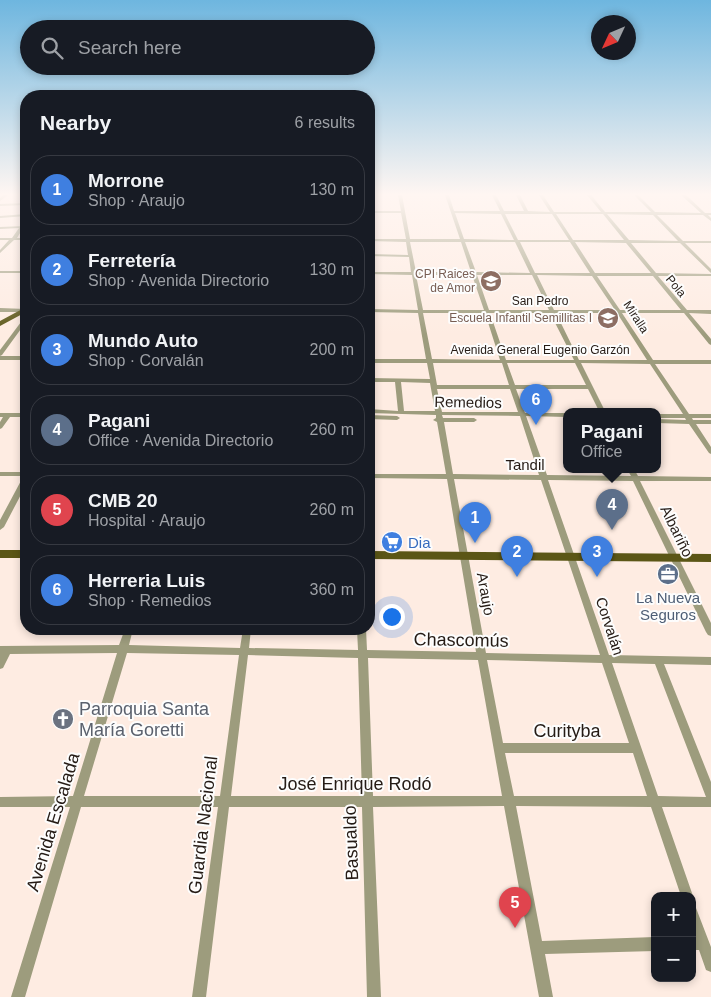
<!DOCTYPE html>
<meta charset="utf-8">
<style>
body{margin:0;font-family:Arial,sans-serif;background:#20242c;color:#f1f3f6}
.controls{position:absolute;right:15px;bottom:15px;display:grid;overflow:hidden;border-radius:10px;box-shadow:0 2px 8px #0003}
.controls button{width:45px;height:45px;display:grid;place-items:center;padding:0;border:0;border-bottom:1px solid #363941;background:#171b24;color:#f1f3f6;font:25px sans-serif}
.compass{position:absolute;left:591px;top:15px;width:45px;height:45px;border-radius:50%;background:#171b24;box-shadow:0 2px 8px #0003;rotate:226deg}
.you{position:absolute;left:391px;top:616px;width:18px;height:18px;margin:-12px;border:4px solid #fff;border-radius:50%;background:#1a73e8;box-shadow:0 0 0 8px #1a73e833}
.badge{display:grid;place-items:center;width:32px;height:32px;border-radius:50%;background:#9ab4ab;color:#fff;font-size:16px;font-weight:700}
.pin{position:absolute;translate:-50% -41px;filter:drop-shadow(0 1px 2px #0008)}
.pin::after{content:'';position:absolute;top:26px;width:18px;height:15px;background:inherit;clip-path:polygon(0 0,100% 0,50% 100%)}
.popup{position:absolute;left:563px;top:408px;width:98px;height:65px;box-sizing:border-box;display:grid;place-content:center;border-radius:10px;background:#171b24;filter:drop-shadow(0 1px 4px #0005);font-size:16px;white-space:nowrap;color:#9ea1a6}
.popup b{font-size:19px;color:#f1f3f6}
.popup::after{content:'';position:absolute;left:50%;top:100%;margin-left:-10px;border:10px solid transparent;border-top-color:#171b24}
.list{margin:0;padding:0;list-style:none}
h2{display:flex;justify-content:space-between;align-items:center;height:65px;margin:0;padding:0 20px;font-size:21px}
h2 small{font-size:16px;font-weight:400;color:#9ea1a6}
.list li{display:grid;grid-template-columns:32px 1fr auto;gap:15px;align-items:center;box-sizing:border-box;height:70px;margin:0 10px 10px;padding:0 10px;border:1px solid #363941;border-radius:20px}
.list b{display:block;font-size:19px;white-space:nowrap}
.list p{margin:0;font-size:16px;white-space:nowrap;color:#9ea1a6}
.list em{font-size:16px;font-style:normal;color:#9ea1a6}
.icon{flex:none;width:28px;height:28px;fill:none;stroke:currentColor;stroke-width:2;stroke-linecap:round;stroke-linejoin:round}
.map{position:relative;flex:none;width:711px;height:997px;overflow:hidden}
.search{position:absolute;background:#171b24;box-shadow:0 2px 8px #0003;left:20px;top:20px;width:355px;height:55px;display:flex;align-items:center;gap:12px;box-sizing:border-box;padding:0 18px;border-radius:28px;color:#9ea1a6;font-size:19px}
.panel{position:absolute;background:#171b24;box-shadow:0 2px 8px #0003;left:20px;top:90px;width:355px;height:545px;border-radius:20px}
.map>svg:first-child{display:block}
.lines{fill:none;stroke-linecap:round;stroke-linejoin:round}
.minor{fill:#9d9c7d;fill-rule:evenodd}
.major{fill:#5b5616;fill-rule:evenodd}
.labels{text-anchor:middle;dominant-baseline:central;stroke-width:4;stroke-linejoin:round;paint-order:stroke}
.far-education-label{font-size:12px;fill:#785e54;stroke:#fdfdfd;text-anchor:end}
.far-street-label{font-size:12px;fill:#251b15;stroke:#fdfdfd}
.street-label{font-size:15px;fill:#251b15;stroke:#fdfdfd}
.shop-label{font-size:15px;fill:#366cbe;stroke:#fdfdfd;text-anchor:start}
.service-label{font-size:15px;fill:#4e5e75;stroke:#fdfdfd}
.near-street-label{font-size:18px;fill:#251b15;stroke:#fdfdfd}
.near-worship-label{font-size:18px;fill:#5b616d;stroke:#fdfdfd;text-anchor:start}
</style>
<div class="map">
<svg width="711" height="997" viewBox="0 0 711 997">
<rect width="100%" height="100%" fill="#feece2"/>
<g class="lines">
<path class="minor" d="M3,195H8L0,201V198Z
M398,195H402L410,239H460L445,195H449L454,211H500L492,195H496L504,211H524L516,195H520L528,211L550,212L539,195H543L554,212H601L587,195H591L605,212H651L634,195H638L655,212L701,213L681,195H686L705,213H711V215H708L711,218V221L703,215H657L683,241H711V243H685L711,269V273L680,243H631L656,273L711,274V276H658L687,310H711V314L689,313L711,339V345L709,344L684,313H622L653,360H711V364H655L689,414H711V418H692L693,420H711V424H696L711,447V454L709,453L689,424L657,423V419L686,420L685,418H657V414H683L650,364L581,363L605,411H599L588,389H516L525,413H567V417L526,416L547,475L631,476L627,469H634L638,476L711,477V481H640L711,623V636L708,635L706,632L633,481L548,480L609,655L711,657V665L664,664L711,782V807H662L693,896L692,898V896H681L651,807L516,806L542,941L655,937V951L545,954L553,997H539L504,806L373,807L381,997H367L362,807H229L206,997H192L218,807H81L25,997H11L70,807H0V797L73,796L117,653L10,654L3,668L0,669V646L119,645L125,629H133L129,645L240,648L243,629H251L249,648L358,650L357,629H366L367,650L476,652L447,479L369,478V474H446L437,422L433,420L436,418V415L369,413V409L398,411L395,382H369V378L430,379L427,363H369V359H426L418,313L369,312V309L418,310L412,275L369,274V272H411L409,257L369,256V254L408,255L406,242L369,241V239H406L401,213H369V211H401ZM455,213L501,214L514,240L464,239ZM505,214H552L569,240H518ZM556,214H603L624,240H573ZM607,214L653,215L678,241L629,240ZM410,242H461L471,272H416ZM465,242H515L530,273L476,272ZM520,242H570L590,273H535ZM575,242L626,243L651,273H595ZM416,275H472L484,310H423ZM477,275H532L549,310H489ZM537,275L592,276L615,310H554ZM597,276H653L681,310H620ZM423,313H485L500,360L432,359ZM490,313H550L574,360H506ZM556,313H617L647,360H579ZM433,363H502L509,385H437ZM507,363H575L586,385H515ZM401,382L430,383L435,411H404ZM437,389H510L518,412H442ZM442,415L520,416L539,475L453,474L444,422H474L477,420L474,418H443ZM454,479L541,480L600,655L486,653ZM127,653L239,655L220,796H84ZM248,655L358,658L362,796H231ZM368,658L478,660L502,796H373ZM487,660L602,663L629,743H503ZM612,663L655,664L706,797L658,796ZM505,753H633L647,796H514Z
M26,203V205L0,206V204Z
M26,214V216L0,218V216Z
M25,226V228H23L17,238H26V240H14L0,253V250L9,240H0V238H12L19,228L0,229V227Z
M0,271H26V273H0Z
M0,308L26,309V312H0Z
M26,317V322L2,355L0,356V350L24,318Z
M0,356H26V360H0Z
M0,413H26V417H10L2,428L0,429V422L3,417H0Z
M369,415L397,416L400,418L397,420L369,419Z
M0,472H26V476H0Z
M23,477H26V485L4,527L0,530V520Z
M692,906L696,908L711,947V972L706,970L699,950H692V936H694L692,931Z"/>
<path class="major" d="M26,307V312L0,326V321Z
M0,550H26V558H0Z
M369,551L711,554V562L369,559Z"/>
</g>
<linearGradient id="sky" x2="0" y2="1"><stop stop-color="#6eb6df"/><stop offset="0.58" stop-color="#fff6f2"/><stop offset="1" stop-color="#fff6f2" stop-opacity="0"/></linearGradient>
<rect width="711" height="335" fill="url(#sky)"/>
<defs>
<g id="school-disc" transform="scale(1.125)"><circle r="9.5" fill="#8d6e63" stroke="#fdfdfd"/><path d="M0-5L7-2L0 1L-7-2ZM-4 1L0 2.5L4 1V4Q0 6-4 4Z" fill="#fff"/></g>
<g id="supermarket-disc" transform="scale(1.125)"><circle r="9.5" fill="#3f7fe0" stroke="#fdfdfd"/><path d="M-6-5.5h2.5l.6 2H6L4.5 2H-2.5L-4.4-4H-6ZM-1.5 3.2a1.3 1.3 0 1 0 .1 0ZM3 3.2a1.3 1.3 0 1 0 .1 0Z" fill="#fff"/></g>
<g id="office-disc" transform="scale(1.125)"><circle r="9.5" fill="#5c6f8a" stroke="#fdfdfd"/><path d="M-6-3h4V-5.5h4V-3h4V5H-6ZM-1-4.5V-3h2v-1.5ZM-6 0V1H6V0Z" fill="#fff"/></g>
<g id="church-disc" transform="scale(1.125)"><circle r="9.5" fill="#6b7280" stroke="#fdfdfd"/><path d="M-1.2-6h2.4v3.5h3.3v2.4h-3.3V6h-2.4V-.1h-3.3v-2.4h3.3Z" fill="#fff"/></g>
</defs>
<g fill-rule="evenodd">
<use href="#school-disc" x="491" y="281"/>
<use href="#school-disc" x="608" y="318"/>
<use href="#supermarket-disc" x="392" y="542"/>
<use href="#office-disc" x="668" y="574"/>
<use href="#church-disc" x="63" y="719"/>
</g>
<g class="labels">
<g class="far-education-label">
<text x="475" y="274">CPI Raices<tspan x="475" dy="14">de Amor</tspan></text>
<text x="592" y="318">Escuela Infantil Semillitas I</text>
</g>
<g class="far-street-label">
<text transform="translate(676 286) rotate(51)">Pola</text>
<text x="540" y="301">San Pedro</text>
<text transform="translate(636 317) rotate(57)">Miralla</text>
<text x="540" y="350">Avenida General Eugenio Garzón</text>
</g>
<g class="street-label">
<text transform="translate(468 402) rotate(1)">Remedios</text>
<text x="525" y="464">Tandil</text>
<text transform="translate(677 531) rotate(64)">Albariño</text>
<text transform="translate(486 594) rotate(80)">Araujo</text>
<text transform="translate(610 626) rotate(72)">Corvalán</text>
</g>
<g class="shop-label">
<text x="408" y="542">Dia</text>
</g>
<g class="service-label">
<text x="668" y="597">La Nueva<tspan x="668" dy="17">Seguros</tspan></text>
</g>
<g class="near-street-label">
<text transform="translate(461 640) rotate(1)">Chascomús</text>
<text x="567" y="731">Curityba</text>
<text x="355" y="784">José Enrique Rodó</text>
<text transform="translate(53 822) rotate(-73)">Avenida Escalada</text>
<text transform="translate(203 825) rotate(-83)">Guardia Nacional</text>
<text transform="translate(351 843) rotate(-92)">Basualdo</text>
</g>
<g class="near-worship-label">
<text x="79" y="709">Parroquia Santa<tspan x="79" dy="21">María Goretti</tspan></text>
</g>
</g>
</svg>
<div class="controls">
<button>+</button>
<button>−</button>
</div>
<svg class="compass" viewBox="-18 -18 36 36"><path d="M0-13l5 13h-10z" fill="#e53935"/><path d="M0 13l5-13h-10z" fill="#9ea1a6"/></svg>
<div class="you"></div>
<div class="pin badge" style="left:475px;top:543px;background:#3f7fe0">1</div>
<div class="pin badge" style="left:517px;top:577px;background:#3f7fe0">2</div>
<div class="pin badge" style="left:597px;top:577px;background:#3f7fe0">3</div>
<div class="pin badge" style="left:612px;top:530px;background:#5c6f8a">4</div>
<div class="popup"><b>Pagani</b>Office</div>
<div class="pin badge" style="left:515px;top:928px;background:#e0444e">5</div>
<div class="pin badge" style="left:536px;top:425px;background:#3f7fe0">6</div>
<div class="search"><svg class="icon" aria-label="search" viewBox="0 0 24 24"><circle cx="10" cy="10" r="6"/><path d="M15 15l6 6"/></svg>Search here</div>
<section class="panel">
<h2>Nearby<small>6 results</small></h2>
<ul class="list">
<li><span class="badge" style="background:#3f7fe0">1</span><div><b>Morrone</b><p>Shop · Araujo</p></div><em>130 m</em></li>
<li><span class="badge" style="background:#3f7fe0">2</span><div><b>Ferretería</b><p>Shop · Avenida Directorio</p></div><em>130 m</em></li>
<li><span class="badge" style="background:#3f7fe0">3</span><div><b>Mundo Auto</b><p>Shop · Corvalán</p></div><em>200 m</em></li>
<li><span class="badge" style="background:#5c6f8a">4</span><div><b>Pagani</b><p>Office · Avenida Directorio</p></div><em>260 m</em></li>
<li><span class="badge" style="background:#e0444e">5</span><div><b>CMB 20</b><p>Hospital · Araujo</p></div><em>260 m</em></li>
<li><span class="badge" style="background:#3f7fe0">6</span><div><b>Herreria Luis</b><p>Shop · Remedios</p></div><em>360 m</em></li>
</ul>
</section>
</div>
